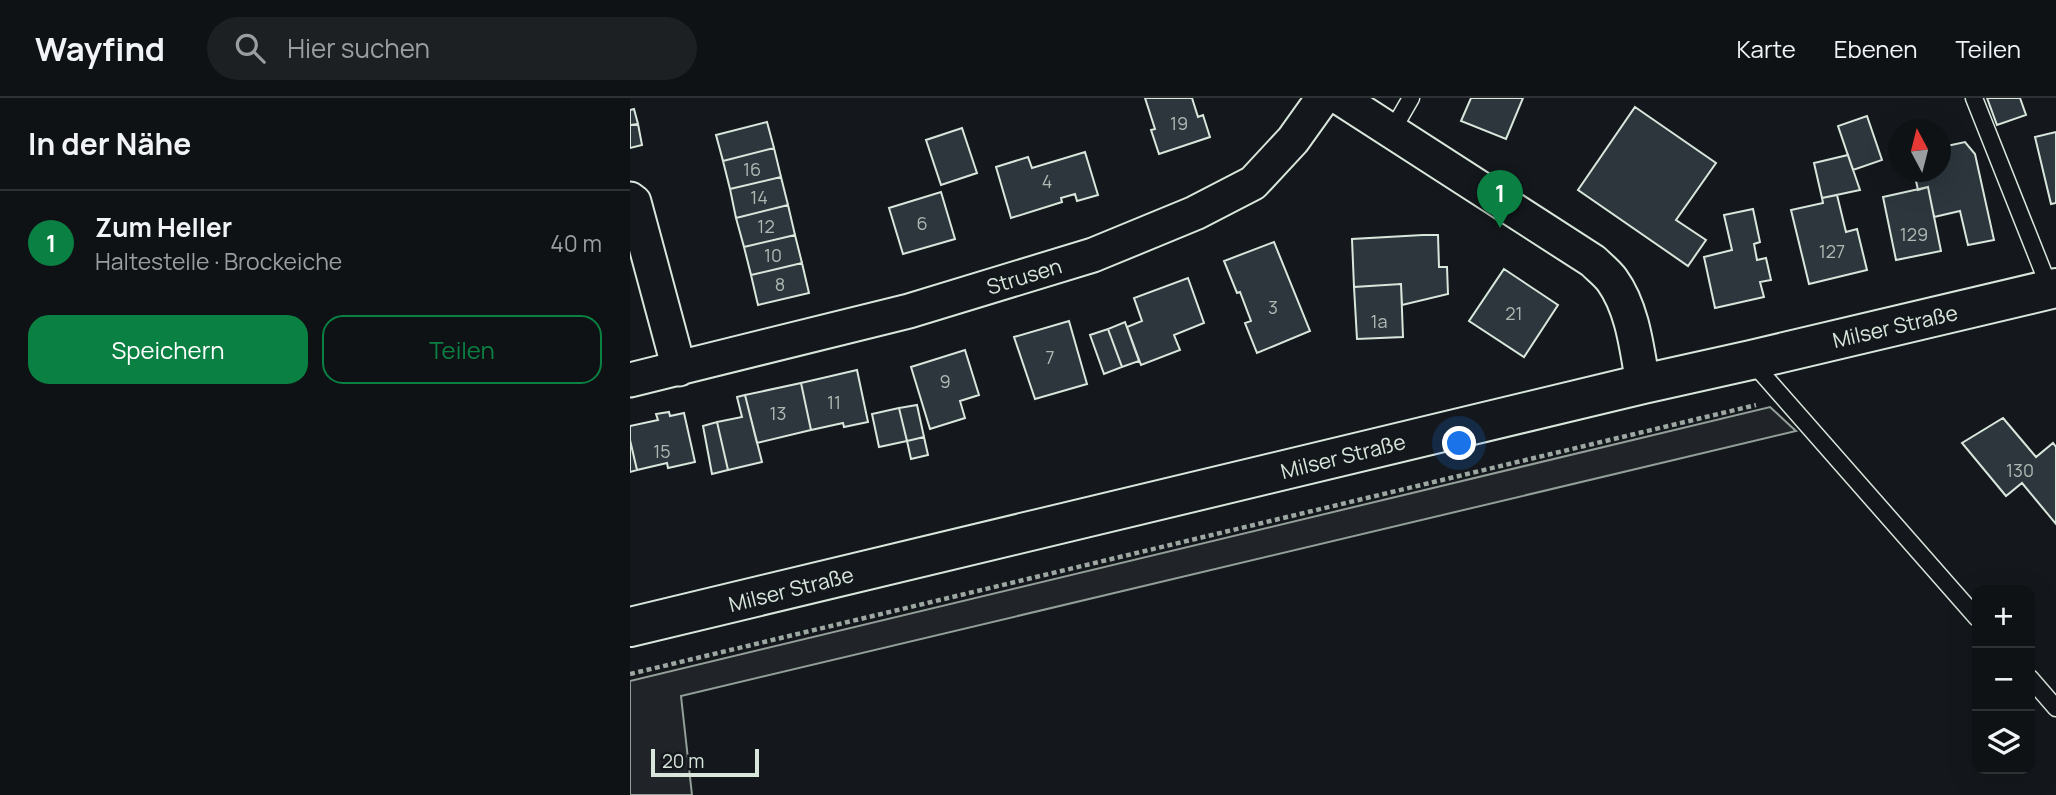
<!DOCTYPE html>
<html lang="de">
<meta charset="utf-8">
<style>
body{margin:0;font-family:Manrope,sans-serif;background:#1d2022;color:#f1f3f6}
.controls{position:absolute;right:21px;bottom:21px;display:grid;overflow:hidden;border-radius:14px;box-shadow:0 7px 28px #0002}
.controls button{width:63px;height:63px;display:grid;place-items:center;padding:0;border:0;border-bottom:2px solid #2f3234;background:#0f1215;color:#f1f3f6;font:35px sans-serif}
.compass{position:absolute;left:1258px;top:21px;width:63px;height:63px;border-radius:50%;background:#0f1215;box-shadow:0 7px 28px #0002;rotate:353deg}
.scale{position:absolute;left:21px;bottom:18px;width:108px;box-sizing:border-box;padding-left:7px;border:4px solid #d8e6dc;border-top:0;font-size:19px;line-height:24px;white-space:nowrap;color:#d8e6dc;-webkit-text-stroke:5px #14181c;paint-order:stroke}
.you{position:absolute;left:830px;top:346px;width:24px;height:24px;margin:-18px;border:5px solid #fff;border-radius:50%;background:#1a73e8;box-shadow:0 0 0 10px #1a73e833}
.badge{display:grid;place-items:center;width:46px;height:46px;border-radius:50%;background:#0b8043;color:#fff;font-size:23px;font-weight:700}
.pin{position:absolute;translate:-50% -58px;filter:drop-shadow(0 2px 4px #0008)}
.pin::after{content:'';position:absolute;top:37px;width:24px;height:21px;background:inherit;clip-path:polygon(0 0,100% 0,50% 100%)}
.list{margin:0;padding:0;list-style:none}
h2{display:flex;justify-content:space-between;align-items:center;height:91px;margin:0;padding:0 28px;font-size:30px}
h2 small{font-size:23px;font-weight:400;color:#9b9ea0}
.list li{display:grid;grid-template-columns:46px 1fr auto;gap:21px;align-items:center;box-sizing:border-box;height:105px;padding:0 28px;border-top:2px solid #2f3234}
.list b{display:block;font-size:26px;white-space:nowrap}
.list p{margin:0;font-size:23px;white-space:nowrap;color:#9b9ea0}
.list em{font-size:23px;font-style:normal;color:#9b9ea0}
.actions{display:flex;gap:14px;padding:21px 28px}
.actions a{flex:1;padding:16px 0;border:2px solid #0b8043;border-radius:21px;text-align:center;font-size:24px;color:#0b8043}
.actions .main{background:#0b8043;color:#fff}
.icon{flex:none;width:38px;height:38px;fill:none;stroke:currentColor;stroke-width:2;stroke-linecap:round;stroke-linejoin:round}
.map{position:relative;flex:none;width:1426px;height:697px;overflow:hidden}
header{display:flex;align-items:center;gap:42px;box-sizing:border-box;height:98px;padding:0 35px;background:#0f1215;border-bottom:2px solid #2f3234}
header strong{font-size:33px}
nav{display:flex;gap:38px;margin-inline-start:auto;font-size:24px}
.search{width:490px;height:63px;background:#1d2022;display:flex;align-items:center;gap:18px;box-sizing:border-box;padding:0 24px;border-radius:38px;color:#9b9ea0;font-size:26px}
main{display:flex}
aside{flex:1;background:#0f1215}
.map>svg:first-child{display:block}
.green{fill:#202428;stroke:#939e99;stroke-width:2}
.building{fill:#2c363c;stroke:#d8e6dc;stroke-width:2}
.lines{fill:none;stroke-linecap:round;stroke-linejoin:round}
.lane-casing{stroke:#d8e6dc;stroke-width:19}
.street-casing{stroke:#d8e6dc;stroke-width:37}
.secondary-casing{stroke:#d8e6dc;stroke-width:42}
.path{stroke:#9da8a2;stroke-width:4.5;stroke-dasharray:5 3.5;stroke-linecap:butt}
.lane{stroke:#14181c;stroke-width:16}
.street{stroke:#14181c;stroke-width:33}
.secondary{stroke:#14181c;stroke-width:38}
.labels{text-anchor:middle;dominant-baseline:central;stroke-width:5;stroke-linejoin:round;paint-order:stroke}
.number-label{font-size:18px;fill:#adbab4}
.street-label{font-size:21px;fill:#d8e6dc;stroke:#14181c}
</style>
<header>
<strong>Wayfind</strong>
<div class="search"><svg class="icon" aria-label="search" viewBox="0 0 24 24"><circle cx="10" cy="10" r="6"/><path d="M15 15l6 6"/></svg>Hier suchen</div>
<nav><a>Karte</a><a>Ebenen</a><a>Teilen</a></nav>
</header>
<main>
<aside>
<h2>In der Nähe<small></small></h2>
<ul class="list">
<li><span class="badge">1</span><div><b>Zum Heller</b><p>Haltestelle · Brockeiche</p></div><em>40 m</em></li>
</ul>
<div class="actions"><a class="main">Speichern</a><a>Teilen</a></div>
</aside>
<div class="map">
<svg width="1426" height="697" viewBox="0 0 1426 697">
<rect width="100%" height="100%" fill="#14181c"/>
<path class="green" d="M1140,309L1166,333L51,598L62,697H0V583Z"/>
<path class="building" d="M515,0H562L568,19L573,17L580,39L529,56L521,32L525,31Z
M841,0H893L876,41L831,23Z
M1357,0H1390L1396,17L1367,27Z
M1005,9L1086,65L1046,122L1076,142L1058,168L948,92Z
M4,11L8,26L0,27V12Z
M1237,18L1252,62L1223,72L1208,28Z
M137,24L144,50L93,63L86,37Z
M8,26L12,47L0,50V27Z
M332,30L347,75L311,87L296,42Z
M1426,34V105L1421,106L1405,39Z
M1310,42L1312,49L1335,44L1345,56L1364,142L1338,147L1330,113L1304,119L1298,89L1288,92L1284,74H1310Z
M144,50L151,79L100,91L93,63Z
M455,54L468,97L447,103L445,96L431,100L432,104L381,120L366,69L398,59L402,70Z
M1218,57L1230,92L1192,100L1184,65Z
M151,79L158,107L106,120L100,91Z
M1298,89L1311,153L1266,162L1253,99Z
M311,94L325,141L273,156L259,110Z
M1207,97L1216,134L1227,131L1237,172L1179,186L1161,112L1193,105L1192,100Z
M158,107L165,137L114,149L106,120Z
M1123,111L1130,144L1124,146L1127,162L1136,160L1141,182L1130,184L1134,199L1085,210L1074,159L1102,152L1094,117Z
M165,137L172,165L121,177L114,149Z
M793,137H808L809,169H817L818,196L772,207L771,186L724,189L722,141Z
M644,144L680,233L627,255L615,225L621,223L610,194L607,195L594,163Z
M172,165L179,195L128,207L121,177Z
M874,171L928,207L894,259L839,223Z
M558,180L574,225L544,237L550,252L511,267L497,229L512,223L504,200Z
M771,186L773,239L727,241L724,189Z
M439,223L457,286L405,301L384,239Z
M495,224L509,263L492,269L478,231Z
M478,231L492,269L474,276L460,237Z
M335,252L349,297L330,303L335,320L300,331L281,269Z
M227,272L238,324L214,329L213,325L181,332L171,285Z
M171,285L181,332L127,345L115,297Z
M115,297L132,364L98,372L87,324L112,319L107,299Z
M287,307L294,339L277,343L269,310Z
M269,310L277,343L249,349L242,316Z
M39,314L40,318L54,315L65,364L38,370L37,365L7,372L0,342V328L28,322L26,316Z
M1373,320L1406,359L1423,345L1426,349V426L1392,385L1376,398L1332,345Z
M87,324L98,372L82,376L73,328Z
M294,339L298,357L281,361L277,343Z
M0,342L7,372L0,374Z"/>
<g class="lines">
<g class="lane-casing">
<path id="lane" d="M1344,0L1420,191
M762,33L781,0
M1122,264L1347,520
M1400,580L1426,610"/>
</g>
<g class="street-casing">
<path id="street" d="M710,0L963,163C969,169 977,175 982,182C1003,211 1007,252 1013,286
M0,101L4,104L49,271
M0,282L279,213L463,157L565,115L623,85L663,42L693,0"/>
</g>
<g class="secondary-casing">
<path id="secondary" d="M0,529L1013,286L1121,262L1426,190"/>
</g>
<path class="path" d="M0,576L1126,307"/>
<use href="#lane" class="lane"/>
<use href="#street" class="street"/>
<use href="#secondary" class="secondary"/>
</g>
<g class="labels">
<g class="number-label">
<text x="549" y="25">19</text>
<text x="122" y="71">16</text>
<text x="417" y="83">4</text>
<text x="129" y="99">14</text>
<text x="292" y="125">6</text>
<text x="136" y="128">12</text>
<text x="1284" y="136">129</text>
<text x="1202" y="153">127</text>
<text x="143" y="157">10</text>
<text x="150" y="186">8</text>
<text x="643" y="209">3</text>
<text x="884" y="215">21</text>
<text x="749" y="223">1a</text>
<text x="420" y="259">7</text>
<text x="315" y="283">9</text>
<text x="204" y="304">11</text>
<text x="148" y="315">13</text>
<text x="32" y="353">15</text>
<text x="1390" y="372">130</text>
</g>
<g class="street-label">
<text transform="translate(394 178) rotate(-17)">Strusen</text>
<text transform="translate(1265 228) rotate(-13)">Milser Straße</text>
<text transform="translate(713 358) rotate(-14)">Milser Straße</text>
<text transform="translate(161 491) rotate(-14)">Milser Straße</text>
</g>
</g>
</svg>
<div class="controls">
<button>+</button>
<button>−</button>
<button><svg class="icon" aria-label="layers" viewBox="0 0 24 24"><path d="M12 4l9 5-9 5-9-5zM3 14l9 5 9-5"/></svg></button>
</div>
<svg class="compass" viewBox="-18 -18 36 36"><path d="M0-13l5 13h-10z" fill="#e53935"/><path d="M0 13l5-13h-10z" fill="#9b9ea0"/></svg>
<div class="scale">20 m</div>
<div class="you"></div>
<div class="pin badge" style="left:870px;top:130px">1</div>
</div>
</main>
